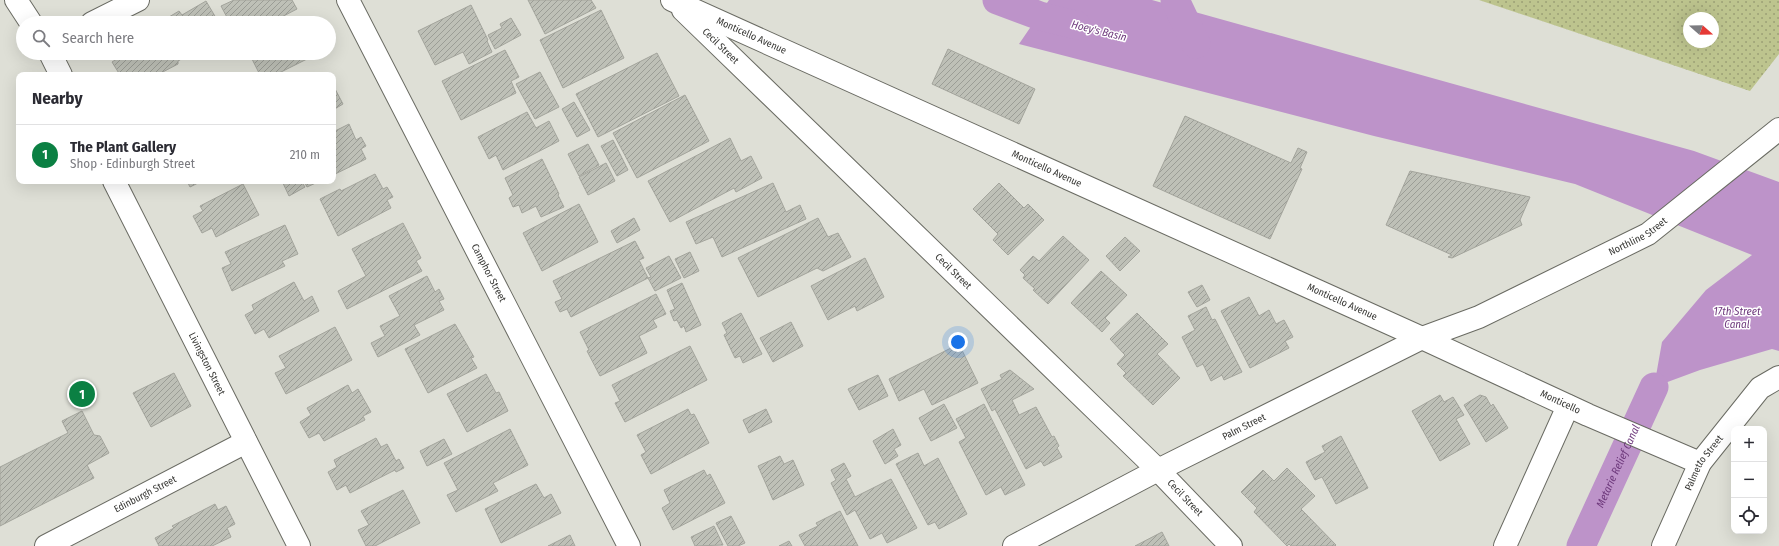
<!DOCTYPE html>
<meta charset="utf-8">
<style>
body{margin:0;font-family:"Fira Sans Condensed",sans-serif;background:#f7f7f7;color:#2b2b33}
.controls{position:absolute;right:12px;bottom:12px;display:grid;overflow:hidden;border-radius:8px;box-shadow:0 4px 16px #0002}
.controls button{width:36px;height:36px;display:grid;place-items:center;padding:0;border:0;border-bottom:1px solid #e1e1e2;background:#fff;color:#2b2b33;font:20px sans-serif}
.compass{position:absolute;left:1683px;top:12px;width:36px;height:36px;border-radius:50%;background:#fff;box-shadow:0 4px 16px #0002;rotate:110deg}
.you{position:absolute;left:958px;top:342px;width:14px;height:14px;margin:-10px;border:3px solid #fff;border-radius:50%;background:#1a73e8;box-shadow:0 0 0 6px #1a73e833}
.badge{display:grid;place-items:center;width:26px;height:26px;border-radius:50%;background:#0b8043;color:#fff;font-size:13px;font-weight:700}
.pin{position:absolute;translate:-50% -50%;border:2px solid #fff;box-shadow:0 1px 4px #0006}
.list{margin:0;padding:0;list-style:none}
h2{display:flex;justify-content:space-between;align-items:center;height:52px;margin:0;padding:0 16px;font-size:17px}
h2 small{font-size:13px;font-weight:400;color:#7c7c81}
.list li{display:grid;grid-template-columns:26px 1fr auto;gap:12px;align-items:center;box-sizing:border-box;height:60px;padding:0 16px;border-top:1px solid #e1e1e2}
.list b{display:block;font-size:15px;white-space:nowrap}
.list p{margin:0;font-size:13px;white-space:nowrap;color:#7c7c81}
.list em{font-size:13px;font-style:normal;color:#7c7c81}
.icon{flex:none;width:22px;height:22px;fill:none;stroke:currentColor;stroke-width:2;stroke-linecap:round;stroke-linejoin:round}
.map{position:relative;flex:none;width:1779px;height:546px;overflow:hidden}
.search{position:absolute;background:#fff;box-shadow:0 4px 16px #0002;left:16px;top:16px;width:320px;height:44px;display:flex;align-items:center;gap:10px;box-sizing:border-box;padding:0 14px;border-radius:22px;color:#7c7c81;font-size:15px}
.panel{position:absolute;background:#fff;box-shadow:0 4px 16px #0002;left:16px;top:72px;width:320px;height:112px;border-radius:8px}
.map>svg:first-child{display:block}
.grass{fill:url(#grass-dots);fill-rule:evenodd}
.water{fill:#bd93c9}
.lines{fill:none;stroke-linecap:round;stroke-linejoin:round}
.canal{stroke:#bd93c9;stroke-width:29}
.building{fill:url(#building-hatch);stroke:#a3a49c}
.minor-casing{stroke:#6a6b63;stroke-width:24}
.minor{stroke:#fff;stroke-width:22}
.labels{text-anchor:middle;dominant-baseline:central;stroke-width:3;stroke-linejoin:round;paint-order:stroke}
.street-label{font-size:10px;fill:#383835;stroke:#fff}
.water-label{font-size:11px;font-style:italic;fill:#6e397c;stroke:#fff}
</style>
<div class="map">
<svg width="1779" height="546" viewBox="0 0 1779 546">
<defs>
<pattern id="grass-dots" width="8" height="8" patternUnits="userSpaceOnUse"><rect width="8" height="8" fill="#bdc48e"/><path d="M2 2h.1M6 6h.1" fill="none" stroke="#9ba075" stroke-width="1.8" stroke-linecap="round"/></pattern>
<pattern id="building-hatch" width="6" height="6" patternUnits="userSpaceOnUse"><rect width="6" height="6" fill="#bec0b7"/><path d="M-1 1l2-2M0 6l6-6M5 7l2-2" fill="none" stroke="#9b9d96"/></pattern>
</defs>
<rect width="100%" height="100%" fill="#dedfd6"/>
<path class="grass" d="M1479,0H1779V54L1750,91ZM1689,18H1713V42H1689Z"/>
<path class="water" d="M1049,0H1152L1694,151L1779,182V351L1772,349L1700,370L1654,387L1662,342L1706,290L1752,255L1575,184L1374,136L1019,44Z"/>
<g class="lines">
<g class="canal">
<path d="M997,0L1040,16L1076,25"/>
<path d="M1175,0L1196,44"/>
<path id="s1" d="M1581,546L1654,387"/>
</g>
</g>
<path class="building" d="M234,0H292L297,9L270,23H230L221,6Z
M528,0H591L596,8L545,34Z
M206,1L219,23H172L169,17L179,11L182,15Z
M471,5L488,40L487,41L492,52L469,64L463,52L435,65L418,31Z
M601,10L624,58L563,88L540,40Z
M511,18L521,35L495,49L488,35L502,28L500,24Z
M948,49L1035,89L1019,124L932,84Z
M505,50L519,77L511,81L516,93L461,120L442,81Z
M183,53L185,57L178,61V64L157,75H120L112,62L120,57V53Z
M249,53H312L313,56L275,75H260Z
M657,53L679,96L598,137L576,94Z
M540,72L559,107L535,119L516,84Z
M333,85L343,104L333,110Z
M685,95L709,141L637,178L613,133Z
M574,102L590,130L577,137L562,109Z
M527,112L536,128L549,121L559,141L503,170L496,155L489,159L478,137Z
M1185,116L1291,163L1298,148L1307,152L1300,168L1302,169L1270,239L1153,186Z
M349,124L356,140L361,137L366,146L361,149L366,159L333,175V132Z
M730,138L741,161L751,156L762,178L736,192L734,188L670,222L648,181Z
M613,140L628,170L617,176L601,146Z
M588,144L599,165L579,176L568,154Z
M542,159L559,194L558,195L564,207L541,217L536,206L522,213L519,205L513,207L509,198L513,195L505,178Z
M606,163L615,181L588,195L579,177Z
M1410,171L1530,197L1520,220L1522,225L1452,258L1448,257L1452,255L1386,225Z
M375,174L383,189L387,187L393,197L387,200L391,208L338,236L320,199L340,189L341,191Z
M187,181H202L190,187Z
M282,181H301L305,187L289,196Z
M304,181H320L307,187Z
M773,183L786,212L800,205L806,219L722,257L713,237L696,244L686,222Z
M999,183L1024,208L1028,204L1044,220L1008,255L993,240L998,234L973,209Z
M243,184L259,215L216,237L212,228L202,233L193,216L203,211L200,206Z
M579,204L598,242L542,271L523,233Z
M634,218L640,230L617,243L611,231Z
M818,218L828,237L838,233L851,257L823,271L817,268L758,297L738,258Z
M403,223L421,258L416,261L422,271L347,309L338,291L366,276L352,249Z
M285,225L298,254L282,261L285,266L232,291L222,268L231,264L225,252Z
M1063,236L1089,260L1048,304L1033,290L1035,289L1023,278L1025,275L1020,270L1033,256L1039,261Z
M1125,237L1140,251L1120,271L1106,256Z
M635,241L644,258L639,260L648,278L571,317L567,309L560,312L555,302L562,299L553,281Z
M690,252L699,271L684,278L675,259Z
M669,256L681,278L655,291L648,278L651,277L646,268Z
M865,258L884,297L857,311L855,306L828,320L811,286Z
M1101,271L1127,295L1105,318L1110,323L1102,332L1071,303Z
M427,276L435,292L439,289L444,299L439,301L444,310L414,325L420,335L378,357L371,343L385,336L380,326L400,316L389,296Z
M294,282L304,301L312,296L319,311L269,338L264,329L255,334L245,315L254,310L252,305Z
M682,283L701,325L686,332L684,326L681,328L677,320L674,321L670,311L675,309L667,290Z
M1202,285L1210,300L1197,307L1188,292Z
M656,294L666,314L653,320L657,327L639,336L647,353L600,376L587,351L589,350L580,332Z
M1249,297L1259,316L1269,310L1276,324L1284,320L1293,337L1285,341L1289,348L1250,368L1221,311Z
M1206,307L1212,320L1215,319L1242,372L1224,380L1222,375L1211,381L1203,364L1197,367L1182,337L1195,330L1188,316Z
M741,313L762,354L743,363L740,356L735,358L724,335L727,333L722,323Z
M1137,313L1168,344L1157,354L1180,378L1153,405L1123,376L1126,373L1117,364L1125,355L1110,339Z
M791,322L803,346L773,362L760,338Z
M455,324L474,357L471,358L477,368L428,393L405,349Z
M335,327L352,360L286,394L275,373L286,368L279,356Z
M959,344L978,383L932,405L924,389L899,401L889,379Z
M690,346L707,380L625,422L615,403L620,401L612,385Z
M1010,370L1034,389L1012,400L1019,415L1036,407L1052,437L1054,436L1059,446L1057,448L1062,457L1044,466L1041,461L1026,469L995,409L992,411L981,389L1002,379L1000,375Z
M174,373L191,406L151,427L133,393Z
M486,374L496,393L499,392L508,411L467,432L447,394Z
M878,375L888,396L859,410L848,389Z
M348,385L352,393L358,389L371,412L363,416L365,420L324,441L319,433L309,438L300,422L311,415L307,408Z
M1440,395L1444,402L1453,397L1464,415L1456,419L1470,444L1440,461L1412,411Z
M1480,395L1486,397L1491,406L1493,404L1508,428L1486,442L1464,405Z
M944,404L957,428L931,441L919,418Z
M984,404L1025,485L1005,495L1001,487L986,495L959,442L966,438L956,419Z
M688,409L691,415L694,414L709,443L651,474L641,455L646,452L637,435Z
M766,409L772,422L749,433L743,420Z
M82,411L94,435L100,436L109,453L87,465L94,478L0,526V467L68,433L62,421Z
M510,429L528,465L493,483L498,491L456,512L447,495L458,490L444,463Z
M893,429L901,445L894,449L898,456L885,464L873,441Z
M1341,436L1368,488L1336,504L1322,477L1315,480L1306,462L1325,452L1322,446Z
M376,438L381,447L387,444L396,461L399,459L404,468L396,472L395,470L350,493L346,485L337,490L328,472L337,467L334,460Z
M444,439L452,454L427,466L420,451Z
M918,453L924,466L938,458L967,514L939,529L935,522L928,525L896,464Z
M780,456L784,464L793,460L804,485L773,500L758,466Z
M844,463L851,476L846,479L855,497L891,479L917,528L887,543L882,533L870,539L855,510L847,515L831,483L836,480L831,470Z
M1287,468L1315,496L1301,509L1336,545L1335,546H1291L1289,544L1287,546L1254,512L1257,508L1241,492L1263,470L1274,481Z
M704,470L707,476L710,474L725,503L673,530L662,508L670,503L664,490Z
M536,484L544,498L551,494L561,513L501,543L485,509Z
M403,490L420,523L375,546H366L358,530L369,525L361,511Z
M215,504L218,510L226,506L235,524L227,528L231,537L212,546H159L155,538L174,528L172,526Z
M840,511L858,546H805L799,535L818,526L816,523Z
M731,516L745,543L738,546H728L716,523Z
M714,526L723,545L695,546L691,537Z
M1162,532L1169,546H1135Z
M570,535L575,546H548Z
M789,541L792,546H779Z"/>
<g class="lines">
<g class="minor-casing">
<g id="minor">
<path d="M16,0L31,23"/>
<path id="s2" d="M348,0L629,546"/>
<path id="s3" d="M672,0L1422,338L1588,415L1700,463"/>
<path id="s4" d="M683,10L1158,470L1231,546"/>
<path d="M92,23L138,0"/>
<path d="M50,53L61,75"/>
<path id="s5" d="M114,181L299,546"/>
<path id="s6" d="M46,546L246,442"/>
<path id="s7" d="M1014,546L1158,470L1422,338L1479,317L1648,234L1779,129"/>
<path d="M1505,546L1568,406"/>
<path id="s8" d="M1663,546L1700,463L1760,388L1779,377"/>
</g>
</g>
<use href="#minor" class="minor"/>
</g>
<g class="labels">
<g class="street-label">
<text stroke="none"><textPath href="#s3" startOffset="87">Monticello Avenue</textPath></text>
<text stroke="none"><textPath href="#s4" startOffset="52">Cecil Street</textPath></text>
<text stroke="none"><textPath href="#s3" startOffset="411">Monticello Avenue</textPath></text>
<text stroke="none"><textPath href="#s7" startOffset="697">Northline Street</textPath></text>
<text stroke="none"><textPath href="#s4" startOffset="376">Cecil Street</textPath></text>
<text stroke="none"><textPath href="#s2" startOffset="307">Camphor Street</textPath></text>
<text stroke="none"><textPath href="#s3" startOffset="735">Monticello Avenue</textPath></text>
<text stroke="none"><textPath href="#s5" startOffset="205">Livingston Street</textPath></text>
<text stroke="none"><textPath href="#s3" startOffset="975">Monticello</textPath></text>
<text stroke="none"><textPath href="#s7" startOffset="259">Palm Street</textPath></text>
<text stroke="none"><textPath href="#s8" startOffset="93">Palmetto Street</textPath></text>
<text stroke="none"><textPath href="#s6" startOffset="112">Edinburgh Street</textPath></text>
<text stroke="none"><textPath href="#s4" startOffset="700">Cecil Street</textPath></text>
</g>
<g class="water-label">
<text transform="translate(1099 31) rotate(14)">Hoey's Basin</text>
<text x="1737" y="311">17th Street<tspan x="1737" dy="13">Canal</tspan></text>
<text stroke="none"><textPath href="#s1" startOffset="88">Metarie Relief Canal</textPath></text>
</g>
</g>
</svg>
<div class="controls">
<button>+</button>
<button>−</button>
<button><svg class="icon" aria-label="locate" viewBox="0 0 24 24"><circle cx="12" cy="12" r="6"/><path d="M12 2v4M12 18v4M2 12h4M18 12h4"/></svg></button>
</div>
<svg class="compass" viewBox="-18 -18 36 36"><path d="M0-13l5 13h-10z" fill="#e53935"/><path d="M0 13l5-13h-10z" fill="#7c7c81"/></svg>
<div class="you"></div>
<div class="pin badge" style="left:82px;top:394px">1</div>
<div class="search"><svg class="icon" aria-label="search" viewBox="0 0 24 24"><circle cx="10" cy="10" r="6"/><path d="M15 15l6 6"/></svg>Search here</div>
<section class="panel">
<h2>Nearby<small></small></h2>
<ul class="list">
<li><span class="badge">1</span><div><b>The Plant Gallery</b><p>Shop · Edinburgh Street</p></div><em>210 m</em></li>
</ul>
</section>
</div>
